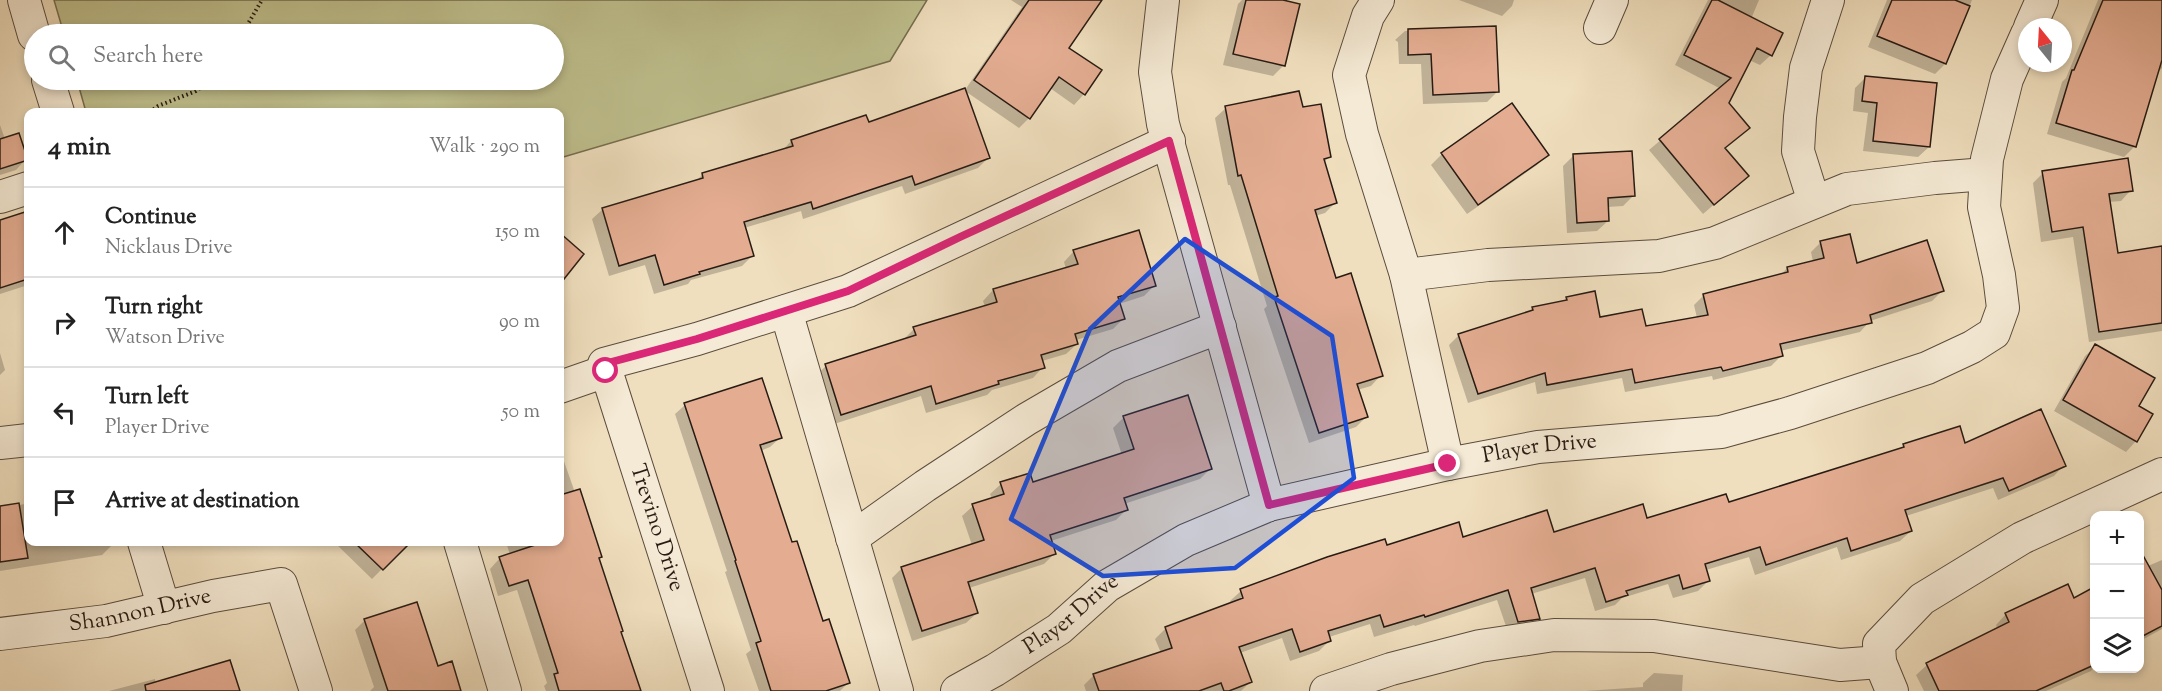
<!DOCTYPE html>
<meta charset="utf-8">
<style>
body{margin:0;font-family:"Sorts Mill Goudy",serif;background:#f2f2f2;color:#222}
.controls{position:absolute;right:18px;bottom:18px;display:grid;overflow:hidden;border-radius:12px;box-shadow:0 3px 9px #0003}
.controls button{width:54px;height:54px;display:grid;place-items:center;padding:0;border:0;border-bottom:2px solid #e0e0e0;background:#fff;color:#222;font:30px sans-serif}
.compass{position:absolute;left:2018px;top:18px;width:54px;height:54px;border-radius:50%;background:#fff;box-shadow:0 3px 9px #0003;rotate:342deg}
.stop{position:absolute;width:18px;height:18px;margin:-14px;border:4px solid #db2777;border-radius:50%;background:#fff}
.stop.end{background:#db2777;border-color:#fff;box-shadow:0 2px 6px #0008}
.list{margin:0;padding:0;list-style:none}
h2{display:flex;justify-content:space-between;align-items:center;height:78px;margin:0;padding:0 24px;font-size:26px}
h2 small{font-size:20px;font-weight:400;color:#767676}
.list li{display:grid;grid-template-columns:39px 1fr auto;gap:18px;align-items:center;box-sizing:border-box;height:90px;padding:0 24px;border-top:2px solid #e0e0e0}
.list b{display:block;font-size:22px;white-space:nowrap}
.list p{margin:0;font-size:20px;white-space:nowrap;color:#767676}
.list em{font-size:20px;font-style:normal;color:#767676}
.icon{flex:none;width:33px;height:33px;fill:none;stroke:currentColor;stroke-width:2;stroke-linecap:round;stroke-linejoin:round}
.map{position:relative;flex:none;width:2162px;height:691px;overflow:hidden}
.search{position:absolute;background:#fff;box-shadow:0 3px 9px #0003;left:24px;top:24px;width:540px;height:66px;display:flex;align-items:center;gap:15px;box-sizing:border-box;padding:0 21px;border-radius:33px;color:#767676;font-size:22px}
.panel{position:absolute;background:#fff;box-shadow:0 3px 9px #0003;left:24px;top:108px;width:540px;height:438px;border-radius:12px}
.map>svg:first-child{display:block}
.green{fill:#bfc08e;stroke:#746e50;stroke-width:1.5}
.shadow{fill:#0003}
.building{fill:#e4ad92;stroke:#281b13;stroke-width:1.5}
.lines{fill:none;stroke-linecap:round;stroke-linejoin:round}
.minor-casing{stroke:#5a4c3e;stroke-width:34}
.path{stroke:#281b13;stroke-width:4;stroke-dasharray:1.5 3;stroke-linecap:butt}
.minor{stroke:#f5ead5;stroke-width:32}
.route{stroke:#db2777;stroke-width:8}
.marked{fill:#1d4ed8;fill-opacity:0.2;stroke:#1d4ed8;stroke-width:4.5;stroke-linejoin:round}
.labels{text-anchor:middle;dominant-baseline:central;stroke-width:4.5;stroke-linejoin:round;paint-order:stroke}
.street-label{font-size:22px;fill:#281b13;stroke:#f5ead5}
</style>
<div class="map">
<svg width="2162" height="691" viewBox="0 0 2162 691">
<rect width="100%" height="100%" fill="#f0dfbe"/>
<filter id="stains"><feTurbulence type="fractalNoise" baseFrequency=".00333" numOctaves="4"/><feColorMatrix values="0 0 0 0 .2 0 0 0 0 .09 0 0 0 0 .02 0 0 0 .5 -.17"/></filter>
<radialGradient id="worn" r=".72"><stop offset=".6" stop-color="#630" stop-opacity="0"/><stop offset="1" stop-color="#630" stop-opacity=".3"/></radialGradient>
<path class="green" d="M54,0H927L890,61L560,158V112H86L77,80H554V34H64Z"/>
<path class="shadow" d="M1011,0H1101L1067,48L1084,94L1074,105L1050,88L1029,118L1019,128L965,91L988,158L978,168L905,194L902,186L803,219L801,211L744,228L753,255L742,266L691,280L688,284L654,294L645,265L609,276L592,219L603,209L695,182L703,174L782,151L791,141L865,117L868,124L965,90L1022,7Z
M1242,0H1277L1298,5L1283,66L1273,76L1223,65L1238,4Z
M1459,0H1514L1512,6L1502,16Z
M1708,0H1759L1751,19L1771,55L1760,65L1749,60L1728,103L1748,127L1724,149L1747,176L1703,214L1649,150L1721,89L1675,65Z
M1887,0H1972L1945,64L1935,74L1868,47Z
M2098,0L2162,2V68L2157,73L2135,146L2124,157L2047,134L2062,82L2066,78Z
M1495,28L1497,92L1487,102L1423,104L1421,64H1399L1398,42L1395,40L1405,31Z
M1866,77L1929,147L1918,157L1863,151L1868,113L1853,111L1855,88Z
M1512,105L1547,154L1537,165L1467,214L1431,165L1442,154Z
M1226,108L1301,109L1329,157L1323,163L1335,203L1325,213L1315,216L1335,279L1381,375L1371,386L1357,390L1366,417L1356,427L1309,443L1264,309L1267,306L1230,185H1228L1215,118Z
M0,125L5,139L26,159L16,170L0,175Z
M1574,155L1633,196L1623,206L1607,207L1608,221L1597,231L1567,233L1563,166Z
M2043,173L2131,190L2121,201L2109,202L2116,254L2162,247V331L2089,342L2073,237L2041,242L2033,183Z
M28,212V285L0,294V222Z
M560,235L582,254L560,282Z
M1821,242L1856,265L1942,291L1932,301L1870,321L1860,332L1780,351L1781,356L1771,366L1713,380L1712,376L1625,392L1622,378L1537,394L1535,382L1468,403L1449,345L1459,335L1527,314L1533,308L1563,302L1567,298L1598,318L1644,328L1697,318L1694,305L1704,295L1780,276L1787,268L1813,262L1811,252Z
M1074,251L1154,286L1144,296L1119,304L1123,319L1113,329L1076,340L1077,344L1066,354L1042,361L1043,367L1033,378L992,390L987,395L926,413L921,396L831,425L815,376L826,366L904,339L914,329L985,307L983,301L993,290L1066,269L1064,262Z
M2096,346L2137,406L2136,441L2126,452L2054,411L2085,356Z
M0,353L5,370L0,375Z
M685,405L780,438L770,447L760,451L791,544L848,683L840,691H759L746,654L751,650L725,572L727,571L675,414Z
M1124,417L1210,469L1200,479L1124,504L1126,510L1116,520L1051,541L1055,553L1044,564L969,588L977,613L966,623L912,641L892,578L902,568L972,545L962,516L973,506L992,499L990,494L1001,484H1032L1122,455L1113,428Z
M1964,445L2064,465L2054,476L1998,500L1993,488L1906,516L1911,531L1900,541L1841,560L1837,547L1755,575L1749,557L1706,570L1709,580L1698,591L1673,598L1668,584L1622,598L1615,605L1595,611L1585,578L1531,594L1539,618L1528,629L1508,632L1497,600L1415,626L1414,625L1374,637L1370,624L1329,637L1330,640L1319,651L1290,661L1282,638L1240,653L1250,682L1241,691H1086L1084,685L1094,675L1161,653L1155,639L1166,628L1231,604L1230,601L1241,591L1386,547L1462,538L1553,534L1646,520L1728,504L1899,451L1904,446Z
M560,450L598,558L639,691H546L544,686L547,683L517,590L498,596L490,569L500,558L510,555L506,542H560Z
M28,494V542H112V545L102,555L0,571V508L25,504V498Z
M334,542H409L372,579Z
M2162,560V629L2140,641V565L2148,566Z
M2094,589V667L2091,671L2046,691H1924L1916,675L1927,665L1998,630L1996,625L2006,614L2074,600Z
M365,620L458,691H370L374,687L355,630Z
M1654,673L1683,675L1682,691H1585L1643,687V683Z
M155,679L156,684L238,691H109Z"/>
<path class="building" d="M1029,0H1102L1069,48L1102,70L1085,95L1059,77L1030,119L974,80Z
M1246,0H1283L1300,4L1285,66L1233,54Z
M1712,0H1718L1783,33L1772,56L1757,48L1729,103L1750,128L1725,148L1749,176L1714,205L1659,139L1731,78L1684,55Z
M1892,0H1955L1970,6L1946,64L1877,36Z
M2103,0H2162V60L2136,147L2056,123L2072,70H2074Z
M1496,26L1499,92L1433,95L1431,54L1408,55V29Z
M1865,76L1937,83L1930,147L1873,141L1877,103L1862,101Z
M965,88L990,158L915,185L912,176L813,209L811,202L744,222L754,256L699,272L700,274L664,285L655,255L619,266L602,208L703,178L702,173L793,146L791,140L866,115L869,122Z
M1299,91L1303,107L1321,104L1331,157L1324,159L1337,203L1315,210L1336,278L1351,273L1383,376L1357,384L1368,417L1319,433L1274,297L1278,296L1241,175L1238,176L1225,106Z
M1512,103L1549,155L1478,205L1441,153Z
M19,133L28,160L0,169V139Z
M1632,151L1635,196L1608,198L1609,221L1577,223L1573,154Z
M2128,158L2133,191L2109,194L2118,253L2162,246V323L2099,332L2083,227L2052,232L2042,171Z
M28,211V279L0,288V220Z
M1139,230L1156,286L1118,297L1125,319L1075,334L1078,344L1041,355L1045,368L998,381L999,384L936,404L931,386L841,415L825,364L916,335L913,327L997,302L993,289L1078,264L1073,250Z
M560,233L584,254L560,284Z
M1850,234L1857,263L1927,240L1944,291L1870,315L1872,323L1780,344L1783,356L1723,371L1721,367L1635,383L1632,369L1547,385L1545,373L1478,394L1458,334L1533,310L1532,307L1567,300L1566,297L1595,291L1600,317L1642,309L1646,326L1708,315L1703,294L1788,272L1787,267L1824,258L1820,241Z
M2095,344L2155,378L2139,406L2153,414L2137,442L2063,400Z
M762,378L782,438L760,445L792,542L797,541L823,621L829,619L850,683L826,691H771L756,643L761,641L735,561L736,560L684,403Z
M1188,395L1212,469L1124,498L1128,510L1050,535L1056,554L968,582L978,613L922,631L901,567L984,540L972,504L1004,494L1000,482L1030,473L1033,482L1134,449L1123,416Z
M2041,409L2066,466L2009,491L2003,478L1905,510L1912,531L1851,551L1847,538L1766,565L1760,547L1705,564L1710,581L1683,589L1679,575L1626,591L1628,595L1606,602L1595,568L1531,588L1540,619L1518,622L1508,590L1425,617L1424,615L1384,627L1380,615L1328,631L1331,641L1300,652L1292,629L1239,647L1252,682L1229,691H1224L1221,683L1199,691H1099L1093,674L1172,648L1165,627L1243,598L1240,589L1327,557L1385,539L1387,545L1459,522L1463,537L1547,510L1554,532L1643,504L1647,518L1726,494L1729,502L1904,447L1903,444L1960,426L1965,443Z
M580,489L602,557L599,558L623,631L621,632L641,691H559L554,674L558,673L528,580L509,586L499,557L535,545L533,542H560V495Z
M19,503L28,558L0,562V506Z
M354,542H411L383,570Z
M2139,548L2162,590V626L2139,638Z
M2068,584L2074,598L2094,587V665L2036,691H1939L1926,663L2009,622L2005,613Z
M417,602L438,666L452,661L461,691H388L364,619Z
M230,660L240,691H146L145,685Z"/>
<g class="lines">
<g class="minor-casing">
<g id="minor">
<path d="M24,0L34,35"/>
<path d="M1163,0L1155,72L1163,124L1269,505"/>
<path d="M1378,0L1368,16L1349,75L1362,134L1406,275L1448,464"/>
<path d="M2030,27L2042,0"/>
<path d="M1600,28L1612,0"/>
<path d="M48,80L58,112"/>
<path d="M0,197L28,188"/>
<path d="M1814,202L1798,151L1800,117L1806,68L1828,0"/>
<path d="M1406,275L1488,265L1659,256L1715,243L1847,189L1935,178L1986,174"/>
<path d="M786,311L897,691"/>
<path d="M560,387L606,371"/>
<path d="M0,443L28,440"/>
<path d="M852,538L925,486L1027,419L1118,366L1220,327"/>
<path d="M144,542L164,608"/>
<path d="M460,542L505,691"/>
<path id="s1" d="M0,634L106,621L213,596L281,584L316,691"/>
<path d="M708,691L604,364L697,339L848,291L1169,141"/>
<path id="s2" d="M957,691L995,670L1059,629L1107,586L1186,540L1269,505L1448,464L1538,447L1721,432L1790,413L1927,368L1972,347L1994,333L2003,308L1999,275L1984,207L1987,159L2007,79L2027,34"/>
<path d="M1326,691L1391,669L1480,646L1554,635L1654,636L1840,665L1880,662"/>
<path d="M1892,691L1880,662L1879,644L1922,599L2022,538L2162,474"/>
</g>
</g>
<path class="path" d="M242,34L262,0
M150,112L158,106L196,91L210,80"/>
<use href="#minor" class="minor"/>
</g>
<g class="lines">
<path class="route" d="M606,371L604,364L697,339L848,291L960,237L1169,141L1269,505L1448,464"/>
</g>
<path class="marked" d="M1185,239L1332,336L1354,478L1235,568L1103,576L1011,519L1090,329Z"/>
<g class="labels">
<g class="street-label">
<text stroke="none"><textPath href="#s2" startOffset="642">Player Drive</textPath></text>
<text transform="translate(656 528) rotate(72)">Trevino Drive</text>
<text stroke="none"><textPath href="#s1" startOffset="142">Shannon Drive</textPath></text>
<text stroke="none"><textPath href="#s2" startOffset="138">Player Drive</textPath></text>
</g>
</g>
<rect width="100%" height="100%" filter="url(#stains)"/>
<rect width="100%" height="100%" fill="url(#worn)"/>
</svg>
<div class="controls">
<button>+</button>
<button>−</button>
<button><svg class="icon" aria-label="layers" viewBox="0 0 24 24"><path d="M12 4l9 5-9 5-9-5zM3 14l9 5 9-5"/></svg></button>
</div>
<svg class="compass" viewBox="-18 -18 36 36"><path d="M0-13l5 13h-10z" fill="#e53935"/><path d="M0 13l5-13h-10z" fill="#767676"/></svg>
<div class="stop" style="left:606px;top:371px"></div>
<div class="stop end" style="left:1448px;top:464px"></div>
<div class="search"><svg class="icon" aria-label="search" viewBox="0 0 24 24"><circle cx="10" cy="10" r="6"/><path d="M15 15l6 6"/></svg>Search here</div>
<section class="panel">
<h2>4 min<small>Walk · 290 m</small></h2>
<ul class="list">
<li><svg class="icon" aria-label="ahead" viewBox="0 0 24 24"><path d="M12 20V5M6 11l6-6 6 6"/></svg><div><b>Continue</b><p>Nicklaus Drive</p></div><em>150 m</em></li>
<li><svg class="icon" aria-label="right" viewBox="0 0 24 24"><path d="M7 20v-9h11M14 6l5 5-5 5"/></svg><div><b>Turn right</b><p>Watson Drive</p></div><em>90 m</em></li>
<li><svg class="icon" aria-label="left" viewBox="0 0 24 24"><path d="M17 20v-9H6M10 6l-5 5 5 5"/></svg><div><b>Turn left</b><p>Player Drive</p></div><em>50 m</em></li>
<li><svg class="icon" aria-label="arrive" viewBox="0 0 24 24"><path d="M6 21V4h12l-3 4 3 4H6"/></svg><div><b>Arrive at destination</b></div></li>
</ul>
</section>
</div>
